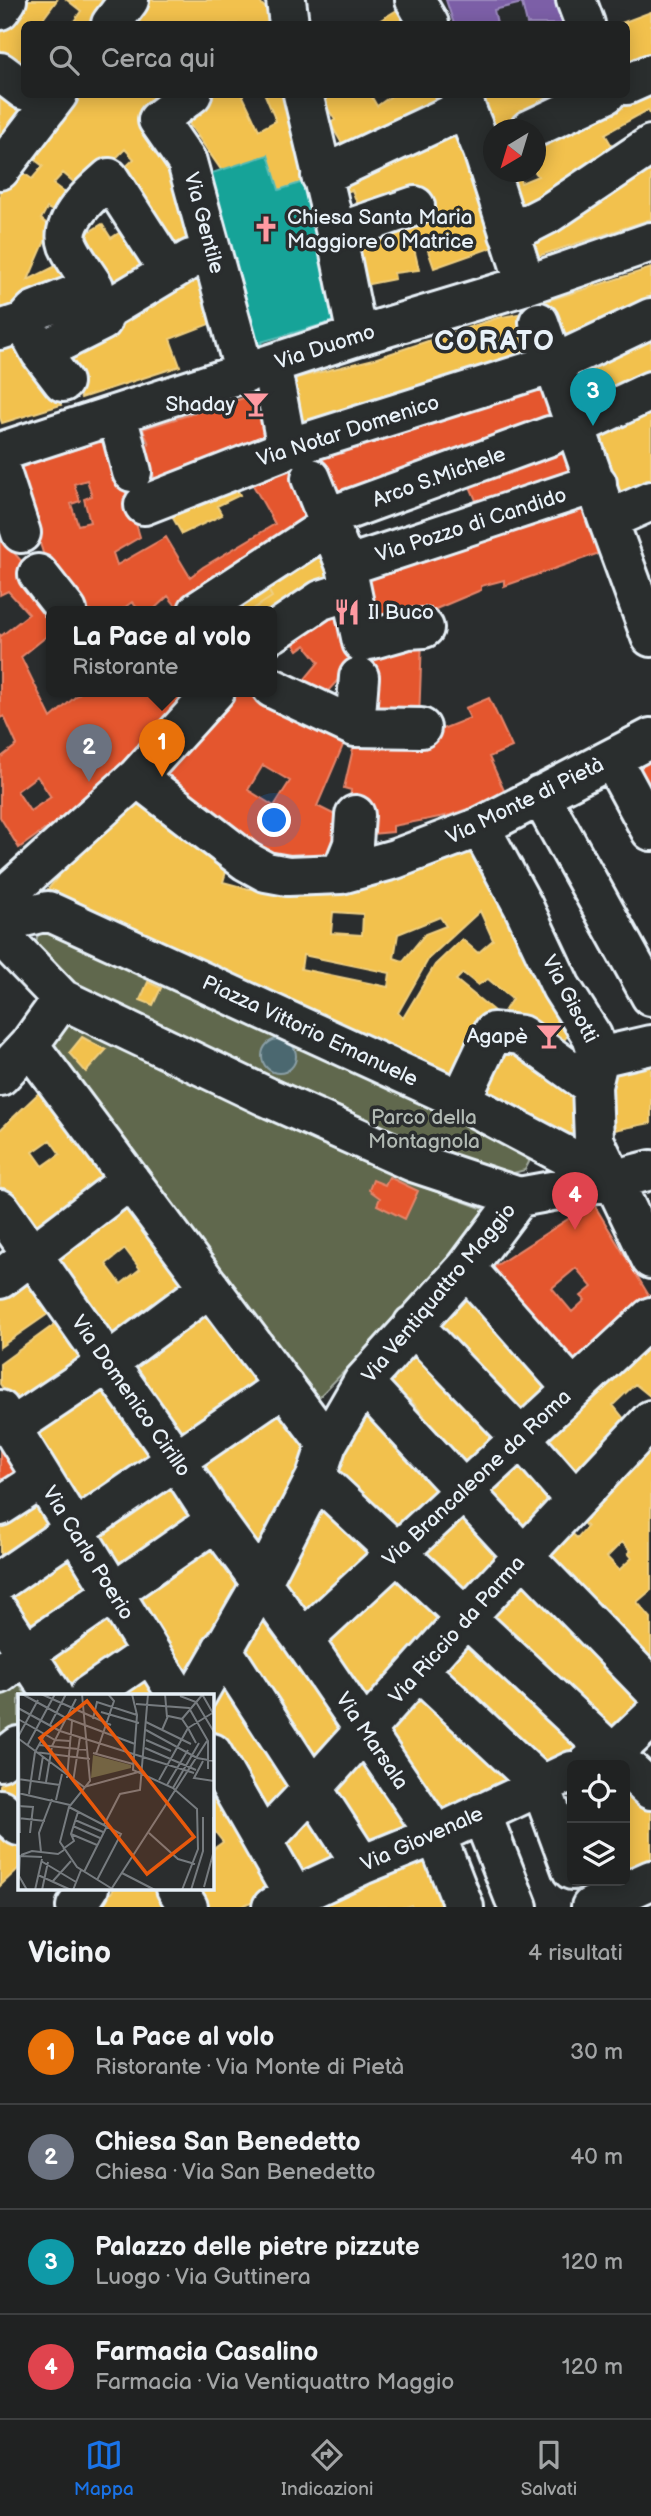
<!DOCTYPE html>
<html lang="it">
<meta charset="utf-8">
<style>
body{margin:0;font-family:"Balsamiq Sans",sans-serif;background:#2d2f2f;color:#f1f3f6}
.controls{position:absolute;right:21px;bottom:21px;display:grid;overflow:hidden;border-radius:10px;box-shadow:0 4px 18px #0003}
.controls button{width:63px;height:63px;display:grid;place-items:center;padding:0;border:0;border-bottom:2px solid #3d3f40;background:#202222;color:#f1f3f6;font:35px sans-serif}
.compass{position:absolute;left:483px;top:119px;width:63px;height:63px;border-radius:50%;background:#202222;box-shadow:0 4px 18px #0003;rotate:218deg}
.you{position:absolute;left:275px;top:821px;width:24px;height:24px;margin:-18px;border:5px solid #fff;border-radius:50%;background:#1a73e8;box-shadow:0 0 0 10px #1a73e833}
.badge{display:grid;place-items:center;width:46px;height:46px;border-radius:50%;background:#1a73e8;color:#fff;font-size:23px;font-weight:700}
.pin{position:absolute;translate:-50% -58px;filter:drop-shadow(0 2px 4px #0008)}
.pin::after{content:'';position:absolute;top:37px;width:24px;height:21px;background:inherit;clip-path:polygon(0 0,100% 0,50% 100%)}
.popup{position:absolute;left:46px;top:606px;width:231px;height:91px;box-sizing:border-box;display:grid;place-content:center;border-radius:10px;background:#202222;filter:drop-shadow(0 2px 5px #0005);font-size:23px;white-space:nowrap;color:#a2a4a5}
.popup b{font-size:26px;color:#f1f3f6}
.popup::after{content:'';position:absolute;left:50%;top:100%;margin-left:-14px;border:14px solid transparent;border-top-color:#202222}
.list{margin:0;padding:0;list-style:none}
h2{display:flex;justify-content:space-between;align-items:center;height:91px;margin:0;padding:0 28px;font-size:30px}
h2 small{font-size:23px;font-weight:400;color:#a2a4a5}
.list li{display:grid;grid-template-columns:46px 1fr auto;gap:21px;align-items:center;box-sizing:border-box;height:105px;padding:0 28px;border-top:2px solid #3d3f40}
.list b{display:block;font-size:26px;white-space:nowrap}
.list p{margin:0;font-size:23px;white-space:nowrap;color:#a2a4a5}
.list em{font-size:23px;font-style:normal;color:#a2a4a5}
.icon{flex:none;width:38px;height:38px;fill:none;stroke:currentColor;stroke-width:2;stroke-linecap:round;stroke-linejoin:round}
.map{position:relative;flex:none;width:651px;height:1907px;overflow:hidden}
.search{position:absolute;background:#202222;box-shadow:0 4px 18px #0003;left:21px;right:21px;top:21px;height:77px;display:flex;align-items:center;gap:18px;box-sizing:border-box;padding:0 24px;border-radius:10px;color:#a2a4a5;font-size:26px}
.sheet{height:511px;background:#202222}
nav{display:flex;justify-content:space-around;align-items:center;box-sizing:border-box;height:98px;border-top:2px solid #3d3f40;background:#202222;font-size:19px;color:#a2a4a5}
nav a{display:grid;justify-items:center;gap:4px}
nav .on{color:#1a73e8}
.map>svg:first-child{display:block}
.green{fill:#60674d;stroke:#a4aca2;stroke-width:2}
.water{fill:#4b686f;stroke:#8a9fa6;stroke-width:2}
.homes{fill:#f2c14e;stroke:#efcf81;stroke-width:2;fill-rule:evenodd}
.shops{fill:#e4572e;stroke:#e5856b;stroke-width:2;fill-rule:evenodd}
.offices{fill:#7b5ea7;stroke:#9c8abf;stroke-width:2}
.public{fill:#17a398;stroke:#56bab5;stroke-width:2}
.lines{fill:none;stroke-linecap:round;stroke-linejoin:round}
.minor-casing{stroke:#e8f1f8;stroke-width:44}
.minor{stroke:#2a2d2e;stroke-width:38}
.labels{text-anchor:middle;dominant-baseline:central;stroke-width:7;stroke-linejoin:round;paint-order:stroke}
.poi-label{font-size:21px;fill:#e8f1f8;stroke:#2a2d2e;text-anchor:start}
.street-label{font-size:21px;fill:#e8f1f8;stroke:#2a2d2e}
.park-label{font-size:21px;fill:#b2bab4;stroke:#2a2d2e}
.district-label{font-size:28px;font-weight:bold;letter-spacing:2px;fill:#e8f1f8;stroke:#2a2d2e}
.inset-road{fill:none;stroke:#767b7f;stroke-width:2}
.view{fill:#e8590c;fill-opacity:0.15;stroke:#e8590c;stroke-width:3.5}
.inset-edge{fill:none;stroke:#e8f1f8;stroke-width:3.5}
</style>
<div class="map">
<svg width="651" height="1907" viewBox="0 0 651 1907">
<rect width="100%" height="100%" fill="#2a2d2e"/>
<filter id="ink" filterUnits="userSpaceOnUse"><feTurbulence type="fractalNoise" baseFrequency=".0143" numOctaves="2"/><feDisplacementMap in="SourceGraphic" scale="14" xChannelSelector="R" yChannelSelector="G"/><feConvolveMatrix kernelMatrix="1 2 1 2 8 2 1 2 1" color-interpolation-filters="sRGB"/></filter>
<g filter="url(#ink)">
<path class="green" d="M47,925L519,1148L527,1153L529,1162L525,1170L510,1174L418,1153L85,990L65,976L36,945L37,937Z
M69,1024L405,1180L489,1211L429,1285L319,1397H308L50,1049L58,1026Z
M14,1677L26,1695H19V1732L0,1747V1689Z"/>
<path class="water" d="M262 1056a17 17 0 1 1 34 0a17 17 0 1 1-34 0Z"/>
<path class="homes" d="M25,0H57L43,19L51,24H24V78L0,60V34Z
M67,0H118L101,24H72L81,11Z
M140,0H258L275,19L269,24H121Z
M397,10L408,24H374Z
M651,12V69L626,79V24H619Z
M651,78V116L648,110L605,134L619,158L515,226L498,172H517L521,183L538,176L535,172L536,151L539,149L536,143Z
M0,83L36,110L0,158Z
M67,94H182L162,149L200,235L166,256L115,177L134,159L125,149L84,191L63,173L53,184L65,193L53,211L47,208L41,219L51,227L28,280L56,266L74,261L84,284L0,325V182L12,165L32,179L43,166L23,151Z
M204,94H242L259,130L276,121L265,95L296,94L313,178L279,190L268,155L222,171L181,112Z
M319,94H370L377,106L394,94H452L347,152L330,123L335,120Z
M476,94H589L507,130H494Z
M459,116L502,244L434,268L424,239L413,244L419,270L394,273L395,279L364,285L356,233L363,219L352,190L343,193L335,177Z
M651,152V219L526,260L516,236Z
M102,224L111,238L133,224L161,269L111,300L74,241Z
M206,259L225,318L170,339L180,366L81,398L62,349Z
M651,268V311L559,354L541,303Z
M529,312L548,358L297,434L288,380L374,359L497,318Z
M651,324V386L581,418L563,365Z
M10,333L45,371L61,405L2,423L0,418V337Z
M651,396V483L618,499L587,426Z
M231,477L240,495L217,506L222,515L182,534L166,506Z
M330,532L346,588L272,611H250L272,597L259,573Z
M263,581L272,597L250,611H221Z
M133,787L229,862L223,882L249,889L334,887L477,836L541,966L533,973L577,1024L556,1050L498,1021L512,999L488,979L478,985L463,973L456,980L494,1011L460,1081L48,889ZM480,911L493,940L478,953L462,939L435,965L403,1018L398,1013L429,958ZM333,912L363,914L362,935L331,933ZM440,917L446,926L425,934L403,961L394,958L398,934ZM303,955L390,973L388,987L301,969Z
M148,982L161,988L153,1005L140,1000Z
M82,1037L106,1050L86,1072L69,1053Z
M499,1040L587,1091L576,1140L474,1087Z
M651,1060V1123L604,1132L603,1072Z
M44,1088L113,1182L37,1240L0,1186V1130ZM50,1140L60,1154L43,1166L33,1152Z
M126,1198L188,1286L110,1342L47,1254ZM125,1249L140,1269L121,1284L106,1264Z
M28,1270L55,1309L0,1347V1291Z
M470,1289L563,1387L521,1428L431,1330Z
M205,1309L267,1389L182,1448L125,1366Z
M62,1319L89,1360L16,1408L0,1384V1364Z
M651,1330V1397L635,1384L613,1405L633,1430L577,1488L530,1439Z
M417,1344L506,1441L469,1479L415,1423L424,1415L410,1399L401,1409L379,1386Z
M106,1380L158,1462L81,1514L30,1434Z
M278,1401L315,1453L257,1561L192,1461Z
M366,1407L449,1495L400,1542L330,1473Z
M651,1433V1590L637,1602L651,1618V1672L538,1555L562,1524L577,1538L587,1527L574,1513ZM622,1542L631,1551L628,1553L632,1558L619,1570L607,1557Z
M516,1451L564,1504L528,1539L479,1486Z
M169,1474L199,1519L118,1578L90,1529Z
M33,1493L58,1531L0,1569V1514Z
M322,1495L384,1555L308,1627L280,1589Z
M460,1506L509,1558L469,1604L411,1550Z
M212,1534L242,1580L184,1683L133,1593Z
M65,1544L98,1594L28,1641L0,1599Z
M394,1564L453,1620L367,1715L314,1641Z
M521,1573L651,1703L613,1744L482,1612Z
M103,1610L134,1652L73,1695L38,1656Z
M267,1611L353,1735L315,1778L239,1658Z
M468,1632L594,1754L545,1773L432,1669Z
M142,1669L159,1695H107Z
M231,1674L305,1785L270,1823L212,1730V1708Z
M422,1680L527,1782L440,1819L379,1726Z
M358,1747L422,1831L366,1852L322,1787Z
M19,1769V1817L0,1800V1785Z
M212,1777L277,1890L240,1907H205L192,1888H212V1850L223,1842L212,1828Z
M625,1779L651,1804V1860L625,1872Z
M313,1800L350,1858L302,1880L278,1837Z
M0,1818L19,1834V1868L0,1886Z
M428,1855L451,1907H412L411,1905L406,1907H316Z
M114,1888H165L174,1907H103Z"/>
<path class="shops" d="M552,374L588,482L484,519L466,477L324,523L180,611L168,596L152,611H140L132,602L120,611H84L45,559L16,467L111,439L140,537L113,553L117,565L166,537L190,577L203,567L275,524L245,471ZM87,480L92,496L84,499L90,522L78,525L71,504L80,501L74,484Z
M263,392L274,448L158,489L144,446L149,444L143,429Z
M590,489L605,551L504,586V580L481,586V590L369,637L353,566Z
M0,515L15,554L66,611H52V632L21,657L51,718L82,691H201L65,815L19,848L0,817V758L17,745L4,716L0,718V634L1,636L29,614L8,591L0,595ZM37,776L51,797L30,811L17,791Z
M339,597L397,638H422L419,721L360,720L347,670L316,704L295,691L319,662L305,645L298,650L284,631Z
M226,691H272L350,729L317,806L351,823L325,866L282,864L154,781ZM263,765L290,781L274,806L248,790Z
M489,698L512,747L489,757L506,795L450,815L393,826V832L360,835L349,808L351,790L344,788L356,736L420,738L470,718L465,708Z
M651,750V822L620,766Z
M389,1177L418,1191L405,1219L377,1205L380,1198L369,1190L373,1180L385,1185Z
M593,1203L651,1299L576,1374L483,1274ZM576,1268L592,1287L581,1296L585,1300L572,1312L552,1288Z
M0,1436L27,1481L0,1499Z"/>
<path class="offices" d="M446,0H568L579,24H527L522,3L494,10L497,24H454Z"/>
<path class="public" d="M268,155L279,190L306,181L338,320L261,342L262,346L243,350L203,176Z"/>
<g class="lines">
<g class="minor-casing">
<path id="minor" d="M286,0L289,24
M415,0L429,24
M576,0L585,24
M0,10L7,0
M111,24L129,0
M0,72L24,90
M626,85L651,74
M192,94L158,120L187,162L245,374
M303,94L336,233L357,336
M460,94L483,151L526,285
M529,130L606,94
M0,170L58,94
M321,176L466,108
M336,233L415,206
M509,234L548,214L651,145
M539,322L608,520
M0,330L24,322L34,311L94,287C86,274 74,259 68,245C59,221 93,192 109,178L169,271
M28,330L40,352L63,382
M40,352L102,321L106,310L191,259
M271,364L287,449
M117,415L132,472
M570,429L651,391
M0,452L357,336L526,285L651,242
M0,469L21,533
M311,478L346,566L362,642
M651,501L608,520L651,637
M144,505L297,445L554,364L651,318
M328,517L550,436
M346,566L597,483
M38,574L67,611
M198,611L331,524
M272,633L321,600L350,591
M362,639L369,640L408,629L424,628
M272,688L355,727L421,728
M355,727L359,677
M612,759L651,831
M137,777L246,861L266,872L288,876L341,874L395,859L480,827L651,738
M540,795L651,996
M480,827L523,906L561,987L592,1036L599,1057L592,1086L594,1140L651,1259
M341,874L353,844L355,815
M0,900L137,777L215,691
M0,921L12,947L62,999L267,1097L413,1162L519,1197
M0,923L48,911L461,1100L612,1180
M29,1045L327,1444
M599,1057L651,1045
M0,1076L29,1045L62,999
M461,1100L493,1032L521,1035L592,1086
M0,1209L177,1461L216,1521L303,1640L436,1835L464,1907
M466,1268L572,1388
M0,1279L130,1180
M413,1325L521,1438L575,1500
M363,1382L524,1556L651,1687
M0,1410L177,1695
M11,1428L108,1363L210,1287
M316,1477L624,1765
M0,1506L42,1479
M0,1581L284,1386
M0,1614L53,1695
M303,1640L651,1317
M222,1649L362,1865
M419,1671L540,1784L572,1870
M0,1674L26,1653L216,1521
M89,1695L150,1653
M197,1695L261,1584L316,1477L327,1444L363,1382L466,1268L519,1197L612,1180L651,1170
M212,1753L300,1907
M0,1761L19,1746
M588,1764L613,1754L651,1718
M625,1766L651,1790
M0,1809L19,1826
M481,1813L518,1907
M263,1841L313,1788L466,1617L651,1420
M176,1888L188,1907
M76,1907L89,1888
M272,1907L362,1865L436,1835L572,1771
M591,1907L651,1880"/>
</g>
<use href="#minor" class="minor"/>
</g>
</g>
<defs>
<g id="church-bare" transform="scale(2.1)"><path d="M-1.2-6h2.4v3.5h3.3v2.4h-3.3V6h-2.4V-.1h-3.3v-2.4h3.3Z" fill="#ff9aa2" stroke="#2a2d2e" stroke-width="2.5" paint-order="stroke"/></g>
<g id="bar-bare" transform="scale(2.1)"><path d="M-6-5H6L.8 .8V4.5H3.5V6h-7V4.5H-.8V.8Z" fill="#ff9aa2" stroke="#2a2d2e" stroke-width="2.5" paint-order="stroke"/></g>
<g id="restaurant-bare" transform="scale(2.1)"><path d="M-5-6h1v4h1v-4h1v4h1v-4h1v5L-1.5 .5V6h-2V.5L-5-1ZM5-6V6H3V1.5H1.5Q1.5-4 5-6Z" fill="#ff9aa2" stroke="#2a2d2e" stroke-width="2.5" paint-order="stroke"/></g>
</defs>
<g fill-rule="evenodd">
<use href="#church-bare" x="266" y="229"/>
<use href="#bar-bare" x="256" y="404"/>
<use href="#restaurant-bare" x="347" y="612"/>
<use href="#bar-bare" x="549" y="1036"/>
</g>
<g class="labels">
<g class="poi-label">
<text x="287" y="217">Chiesa Santa Maria<tspan x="287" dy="24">Maggiore o Matrice</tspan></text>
<text x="235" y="404" text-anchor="end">Shaday</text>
<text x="368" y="612">Il Buco</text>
<text x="528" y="1036" text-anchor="end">Agapè</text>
</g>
<g class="street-label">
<text transform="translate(204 223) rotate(75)">Via Gentile</text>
<text transform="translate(325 347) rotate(-18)">Via Duomo</text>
<text transform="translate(348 431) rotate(-18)">Via Notar Domenico</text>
<text transform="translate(439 477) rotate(-20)">Arco S.Michele</text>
<text transform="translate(471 525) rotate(-18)">Via Pozzo di Candido</text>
<text transform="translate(525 801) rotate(-26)">Via Monte di Pietà</text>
<text transform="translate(570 999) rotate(62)">Via Gisotti</text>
<text transform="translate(310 1031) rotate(25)">Piazza Vittorio Emanuele</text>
<text transform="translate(439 1293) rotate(-50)">Via Ventiquattro Maggio</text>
<text transform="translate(131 1396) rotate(55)">Via Domenico Cirillo</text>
<text transform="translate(477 1478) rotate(-43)">Via Brancaleone da Roma</text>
<text transform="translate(88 1553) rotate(58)">Via Carlo Poerio</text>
<text transform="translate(457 1630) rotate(-48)">Via Riccio da Parma</text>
<text transform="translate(372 1741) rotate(56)">Via Marsala</text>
<text transform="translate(422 1839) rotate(-24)">Via Giovenale</text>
</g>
<g class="park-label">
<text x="424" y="1117">Parco della<tspan x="424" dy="24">Montagnola</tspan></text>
</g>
<g class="district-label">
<text x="495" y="341">CORATO</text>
</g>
</g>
<g transform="translate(18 1694)">
<rect width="196" height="196" fill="#2a2d2e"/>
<path d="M75,61L113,71V74L73,84Z" fill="#60674d"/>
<path class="inset-road" d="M4,0L48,24L117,50M23,0L93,31M64,0L72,87L51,113L42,148L59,173L96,196M114,0L119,21L115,76L155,94L179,115L180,155L164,196M147,0L149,23M184,0L196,21M162,2L178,8L196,38M118,10L171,14L190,47V75M0,14L42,37L176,79M83,18L121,29M0,25L37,46L52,47M75,25L79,8L119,21M164,25L185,0M128,28L173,50M32,31L48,0M128,36L179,64L196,67M0,43L20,6M1,45L2,139M1,45L66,93M128,46L153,57M178,49L170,34L196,18M21,51L70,56M9,52L37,0M127,54L178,76M17,58L72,65M75,59L115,70M78,60L96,7L90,0M185,67L176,84L196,87M49,84L54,27M0,85L42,91M21,86L25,62M141,86L170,34L164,25L150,22L144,36M28,88L34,52L58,5M55,88L62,43M149,91L170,56M66,93L124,77M155,94L181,49M0,99L52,111M11,100L17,58L27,40M38,106L44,80M0,112L15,113L12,139M51,113L103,140L79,186M0,124L27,127M57,126L85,138M86,131L102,100L122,96L130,0M55,132L82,144M131,139L160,165L177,170M53,140L79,151M45,155L56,147L53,140L60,118M23,158L21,139L34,105M3,161L14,157L40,160L46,156M23,167L58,188M66,178L89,132M104,179L137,196M20,181L53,196M35,187L53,167M186,193L195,160V123M94,194L189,47M9,196L1,182L2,162L24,163M17,196L24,165M24,196L30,168M55,196L63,176M173,196L185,157V123"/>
<path class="view" d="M69,7L176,143L129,180L22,44Z"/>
<rect width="196" height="196" class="inset-edge"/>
</g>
</svg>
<div class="controls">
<button><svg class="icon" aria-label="locate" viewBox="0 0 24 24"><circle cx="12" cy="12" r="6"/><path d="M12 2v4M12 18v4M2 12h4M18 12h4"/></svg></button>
<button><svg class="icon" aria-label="layers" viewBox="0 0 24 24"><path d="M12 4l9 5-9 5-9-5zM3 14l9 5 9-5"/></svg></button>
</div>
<svg class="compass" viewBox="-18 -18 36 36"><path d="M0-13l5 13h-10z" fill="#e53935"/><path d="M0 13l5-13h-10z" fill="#a2a4a5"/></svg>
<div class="you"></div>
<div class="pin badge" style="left:162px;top:777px;background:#e8710a">1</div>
<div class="popup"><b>La Pace al volo</b>Ristorante</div>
<div class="pin badge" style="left:89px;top:782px;background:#6b7280">2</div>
<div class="pin badge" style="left:593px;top:426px;background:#0f9aa8">3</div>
<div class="pin badge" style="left:575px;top:1230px;background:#e0444e">4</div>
<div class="search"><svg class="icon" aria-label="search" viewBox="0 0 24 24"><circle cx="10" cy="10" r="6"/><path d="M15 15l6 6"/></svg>Cerca qui</div>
</div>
<section class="sheet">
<h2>Vicino<small>4 risultati</small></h2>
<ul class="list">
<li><span class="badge" style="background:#e8710a">1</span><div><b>La Pace al volo</b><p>Ristorante · Via Monte di Pietà</p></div><em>30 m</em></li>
<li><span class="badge" style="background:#6b7280">2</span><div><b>Chiesa San Benedetto</b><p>Chiesa · Via San Benedetto</p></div><em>40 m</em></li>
<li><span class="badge" style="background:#0f9aa8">3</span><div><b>Palazzo delle pietre pizzute</b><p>Luogo · Via Guttinera</p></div><em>120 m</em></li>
<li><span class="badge" style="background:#e0444e">4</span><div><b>Farmacia Casalino</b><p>Farmacia · Via Ventiquattro Maggio</p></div><em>120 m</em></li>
</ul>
</section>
<nav>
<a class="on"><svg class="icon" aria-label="map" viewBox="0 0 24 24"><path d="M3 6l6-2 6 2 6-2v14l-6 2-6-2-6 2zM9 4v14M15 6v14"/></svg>Mappa</a>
<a><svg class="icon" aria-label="directions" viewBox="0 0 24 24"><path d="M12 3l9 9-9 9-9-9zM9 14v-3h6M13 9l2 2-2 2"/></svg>Indicazioni</a>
<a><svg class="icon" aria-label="saved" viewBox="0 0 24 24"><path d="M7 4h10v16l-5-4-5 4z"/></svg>Salvati</a>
</nav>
